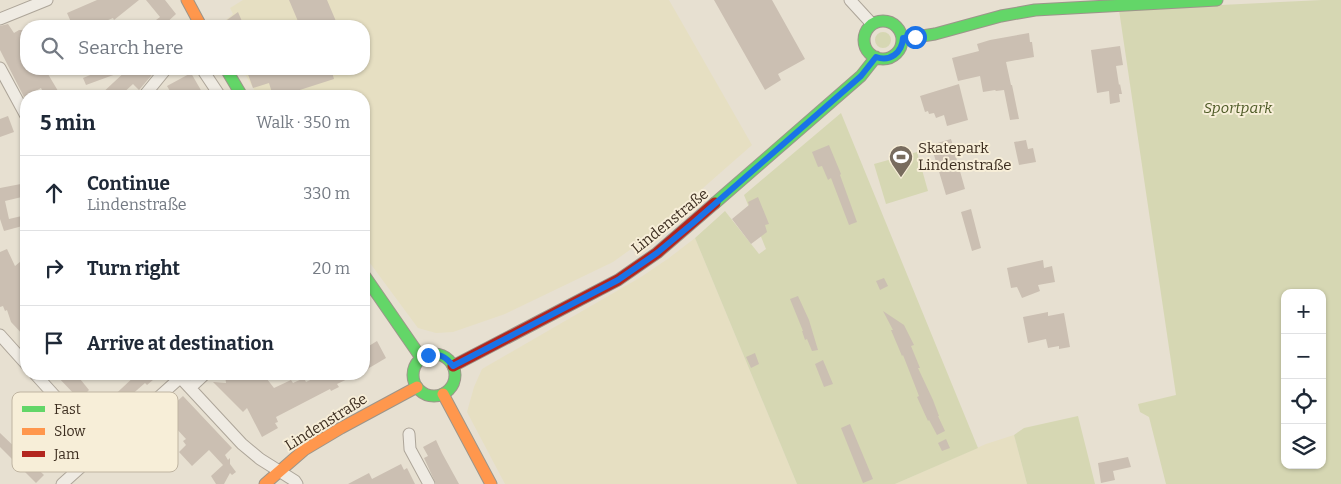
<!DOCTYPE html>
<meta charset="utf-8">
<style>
body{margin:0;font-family:Bitter,serif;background:#f6f6f7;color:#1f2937}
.controls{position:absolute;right:15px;bottom:15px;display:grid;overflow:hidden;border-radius:10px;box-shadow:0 1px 4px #0004}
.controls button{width:45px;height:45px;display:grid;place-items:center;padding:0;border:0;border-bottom:1px solid #e0e1e3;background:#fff;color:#1f2937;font:25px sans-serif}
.stop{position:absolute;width:15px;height:15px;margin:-11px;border:4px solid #1a73e8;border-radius:50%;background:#fff}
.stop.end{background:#1a73e8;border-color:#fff;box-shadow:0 1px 5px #0008}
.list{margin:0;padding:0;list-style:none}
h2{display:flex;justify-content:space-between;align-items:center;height:65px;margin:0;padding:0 20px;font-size:21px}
h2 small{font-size:16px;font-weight:400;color:#747a83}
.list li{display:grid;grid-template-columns:32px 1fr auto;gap:15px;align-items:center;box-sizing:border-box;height:75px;padding:0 20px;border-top:1px solid #e0e1e3}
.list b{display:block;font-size:19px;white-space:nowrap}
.list p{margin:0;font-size:16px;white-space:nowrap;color:#747a83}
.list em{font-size:16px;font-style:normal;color:#747a83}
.icon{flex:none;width:28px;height:28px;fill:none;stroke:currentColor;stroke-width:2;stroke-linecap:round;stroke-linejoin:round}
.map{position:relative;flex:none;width:1341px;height:484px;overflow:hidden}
.search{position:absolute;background:#fff;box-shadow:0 1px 4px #0004;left:20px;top:20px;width:350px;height:55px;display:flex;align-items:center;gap:12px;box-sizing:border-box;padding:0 18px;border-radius:20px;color:#747a83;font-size:19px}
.panel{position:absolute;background:#fff;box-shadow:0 1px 4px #0004;left:20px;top:90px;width:350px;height:290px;border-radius:20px}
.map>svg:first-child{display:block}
.farmland{fill:#e6dfc2}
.green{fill:#d6d7b3;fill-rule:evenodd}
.building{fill:#cbbfb2}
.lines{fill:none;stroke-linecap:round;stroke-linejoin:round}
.street-casing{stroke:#ada599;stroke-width:13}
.fast-casing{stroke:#9c958a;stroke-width:13}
.slow-casing{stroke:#9c958a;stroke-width:13}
.jam-casing{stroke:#9c958a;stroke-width:13}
.street{stroke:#efebe3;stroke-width:11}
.fast{stroke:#63d668;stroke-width:11}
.slow{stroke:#ff974d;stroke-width:11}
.jam{stroke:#b3261e;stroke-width:11}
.route{stroke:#1a73e8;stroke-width:6}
.labels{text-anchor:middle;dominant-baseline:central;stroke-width:4;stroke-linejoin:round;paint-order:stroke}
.park-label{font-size:15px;font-style:italic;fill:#4d5a26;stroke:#f7eed8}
.poi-label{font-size:15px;fill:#3d2e20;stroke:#f7eed8;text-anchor:start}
.street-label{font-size:15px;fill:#3d2e20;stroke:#f7eed8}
.key{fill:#f7eed8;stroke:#bfb4a1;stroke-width:1}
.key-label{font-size:14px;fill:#3d2e20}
</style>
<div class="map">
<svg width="1341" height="484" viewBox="0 0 1341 484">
<rect width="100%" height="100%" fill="#e7e0d1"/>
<path class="farmland" d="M243,0H669L752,145L645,239L613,262L505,314L453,332L436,333L418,328L364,255V96H258L242,69H364V26H219L233,14L230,8Z
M695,238L797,484H505L467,412L474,387L482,369L641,277L669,258Z
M1014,435L1027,484H895L986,444Z"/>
<path class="green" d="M1322,0H1341V484H1166L1149,417L1140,412L1138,404L1176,395L1119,10ZM1285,293H1322V465H1285Z
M875 40a8 8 0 1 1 16 0a8 8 0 1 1-16 0Z
M841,113L978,448L895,484H797L695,238L725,211L759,254L766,249L744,195Z
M917,152L928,191L886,204L874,164Z
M1078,416L1095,484H1027L1014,435L1024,428Z"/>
<path class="building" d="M97,0H139L114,20L113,18L94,26H78L76,20L71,22L67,13Z
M146,0H165L176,14L163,26H148L160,17Z
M289,0H327L338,26H300Z
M714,0H772L805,59L778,74L781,80L765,90Z
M238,12L244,26H229L227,20Z
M8,24L14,33L19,30H23L26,37V69H45L61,96H45L41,88L24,97L0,50V26Z
M1029,33L1030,42H1032L1034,57L1006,62L1011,85H1012L1019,119L1010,120L1004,90L996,91L995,90L983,92L980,76L958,81L952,58L979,51L977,44L990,40Z
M1120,46L1123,65L1116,66L1119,85L1120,84L1122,94H1119L1120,102L1110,104L1109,91L1097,93L1091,50Z
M105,69L127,70L86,85L83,78Z
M128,69H157L139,90L133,84L120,96H99Z
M246,69H331L334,79L281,96H273L269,83L253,88Z
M191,73L202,92L195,96H173L167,86Z
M959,84L968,120L947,126L944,115L936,118L934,113L929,114L928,111L925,112L920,96Z
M8,116L14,132L0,137V119Z
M951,139L965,189L946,195L931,145Z
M1026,140L1028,149L1033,148L1036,162L1019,165L1014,142Z
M829,145L841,174L840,175L857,222L849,225L831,178L828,180L822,166L818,167L812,152Z
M26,183V196L5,201L9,219L26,215V225L4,231L0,219V188Z
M758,197L769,224L765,225L767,232L751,244L732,219L749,205L748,202Z
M971,209L981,248L972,251L961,212Z
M7,249L15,266L26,257V338L11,322L7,310L5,311L3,306L0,307V252Z
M1043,260L1044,268L1052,266L1055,282L1038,285L1040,291L1022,298L1017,287L1011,288L1007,268Z
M884,278L888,286L880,290L876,281Z
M798,296L809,320L818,350L812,351L807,339L805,340L802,331H803L790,299Z
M883,311L904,325L914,345L911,346L920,368H918L933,400L939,416H938L945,431L937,435L929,420L928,421L917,397L919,396L903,355L902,356L891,330H893Z
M1048,312V316L1064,313L1070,347L1059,349V346L1048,348L1046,339L1028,343L1023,317Z
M377,341L386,358L364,371V349Z
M755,353L759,364L751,368L746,357Z
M823,360L833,384L824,387L815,364Z
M55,374H76L89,390L82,397L78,394L76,396Z
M137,374H160L147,385L145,383L137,390L122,403L124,405L100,427L91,417Z
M225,374H263L274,388L291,380L293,383L304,378L306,382L323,374H358L337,384L339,387L331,391L330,389L276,417L278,422L275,423L278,428L262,437L247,408L243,412L213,382L226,383Z
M183,396L232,448L225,455L228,460L230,458V464L236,472L232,475L230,473L224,484H216L211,476L223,465L209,450L192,466L179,452L186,445L183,441L186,439L163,414Z
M850,424L873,479L863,483L841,428Z
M0,433L44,475L36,483L0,447Z
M946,439L950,448L942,451L938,443Z
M436,440L442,453L459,484H436L424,458L428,456L423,447Z
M1128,457L1131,467L1113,471L1115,480L1101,483L1098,463Z
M401,464L404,470L407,468L415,484H348L369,473L372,479Z"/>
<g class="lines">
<g class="street-casing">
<path id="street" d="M850,0L872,24
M0,19L47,0
M0,68L26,116
M202,69L220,96
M144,96L166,69
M0,335L26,364
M35,374L102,448
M177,374L242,444L260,459L295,481L297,484
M190,388L205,374
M409,434L410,449L429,484
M62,484L181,377"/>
</g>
<g class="fast-casing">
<path id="fast" d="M864 40a19 19 0 1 1 38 0a19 19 0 1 1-38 0Z
M903,39L935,34L1001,16L1035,10L1217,0
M226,69L242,96
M715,203L861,76L876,57
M364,275L422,359
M413 375a21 21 0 1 1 42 0a21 21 0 1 1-42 0Z"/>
</g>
<g class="slow-casing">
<path id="slow" d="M187,0L201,26
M443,394L491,484
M265,484L304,450L341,428L417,387"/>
</g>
<g class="jam-casing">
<path id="jam" d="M453,366L618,280L657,253L715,203"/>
</g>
<use href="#street" class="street"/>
<use href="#fast" class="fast"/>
<use href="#slow" class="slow"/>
<use href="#jam" class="jam"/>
</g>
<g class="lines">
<path class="route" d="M428,355C440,353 446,357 453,366L618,280L657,253L693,223L861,76L876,57C890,62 902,53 903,38L915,37"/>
</g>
<defs>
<g id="stadium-pin" transform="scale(1.25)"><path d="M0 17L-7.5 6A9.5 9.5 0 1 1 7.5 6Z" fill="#786c5e" stroke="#f7eed8"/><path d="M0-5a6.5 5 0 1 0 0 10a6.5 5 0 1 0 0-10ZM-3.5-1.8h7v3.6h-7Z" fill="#fff"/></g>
</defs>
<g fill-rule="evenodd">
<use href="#stadium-pin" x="901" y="157"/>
</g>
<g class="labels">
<g class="park-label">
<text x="1238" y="108">Sportpark</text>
</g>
<g class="poi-label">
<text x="918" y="148">Skatepark<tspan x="918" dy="17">Lindenstraße</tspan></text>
</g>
<g class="street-label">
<text transform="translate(670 221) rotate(-39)">Lindenstraße</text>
<text transform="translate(326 422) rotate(-32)">Lindenstraße</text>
</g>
</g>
<rect x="12" y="392" width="166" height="80" rx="8" class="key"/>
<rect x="22" y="406" width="23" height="6" fill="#63d668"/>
<rect x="22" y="428" width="23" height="7" fill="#ff974d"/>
<rect x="22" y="451" width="23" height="6" fill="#b3261e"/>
<g class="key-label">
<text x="54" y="414">Fast</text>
<text x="54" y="436">Slow</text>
<text x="54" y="459">Jam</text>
</g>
</svg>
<div class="controls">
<button>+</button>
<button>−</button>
<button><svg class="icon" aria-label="locate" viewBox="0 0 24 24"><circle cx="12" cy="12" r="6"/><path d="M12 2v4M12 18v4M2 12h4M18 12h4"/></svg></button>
<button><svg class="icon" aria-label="layers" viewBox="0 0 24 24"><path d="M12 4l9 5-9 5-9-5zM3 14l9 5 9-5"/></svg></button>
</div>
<div class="stop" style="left:915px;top:37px"></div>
<div class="stop end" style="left:428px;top:355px"></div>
<div class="search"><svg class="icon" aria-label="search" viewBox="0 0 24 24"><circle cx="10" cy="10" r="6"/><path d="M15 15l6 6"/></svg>Search here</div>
<section class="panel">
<h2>5 min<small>Walk · 350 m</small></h2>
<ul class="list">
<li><svg class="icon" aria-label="ahead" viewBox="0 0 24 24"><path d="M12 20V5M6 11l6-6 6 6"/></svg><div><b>Continue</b><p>Lindenstraße</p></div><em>330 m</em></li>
<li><svg class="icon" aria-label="right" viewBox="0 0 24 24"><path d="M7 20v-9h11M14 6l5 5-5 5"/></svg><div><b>Turn right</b></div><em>20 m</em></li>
<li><svg class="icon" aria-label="arrive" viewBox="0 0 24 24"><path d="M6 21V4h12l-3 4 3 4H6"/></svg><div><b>Arrive at destination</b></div></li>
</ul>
</section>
</div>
